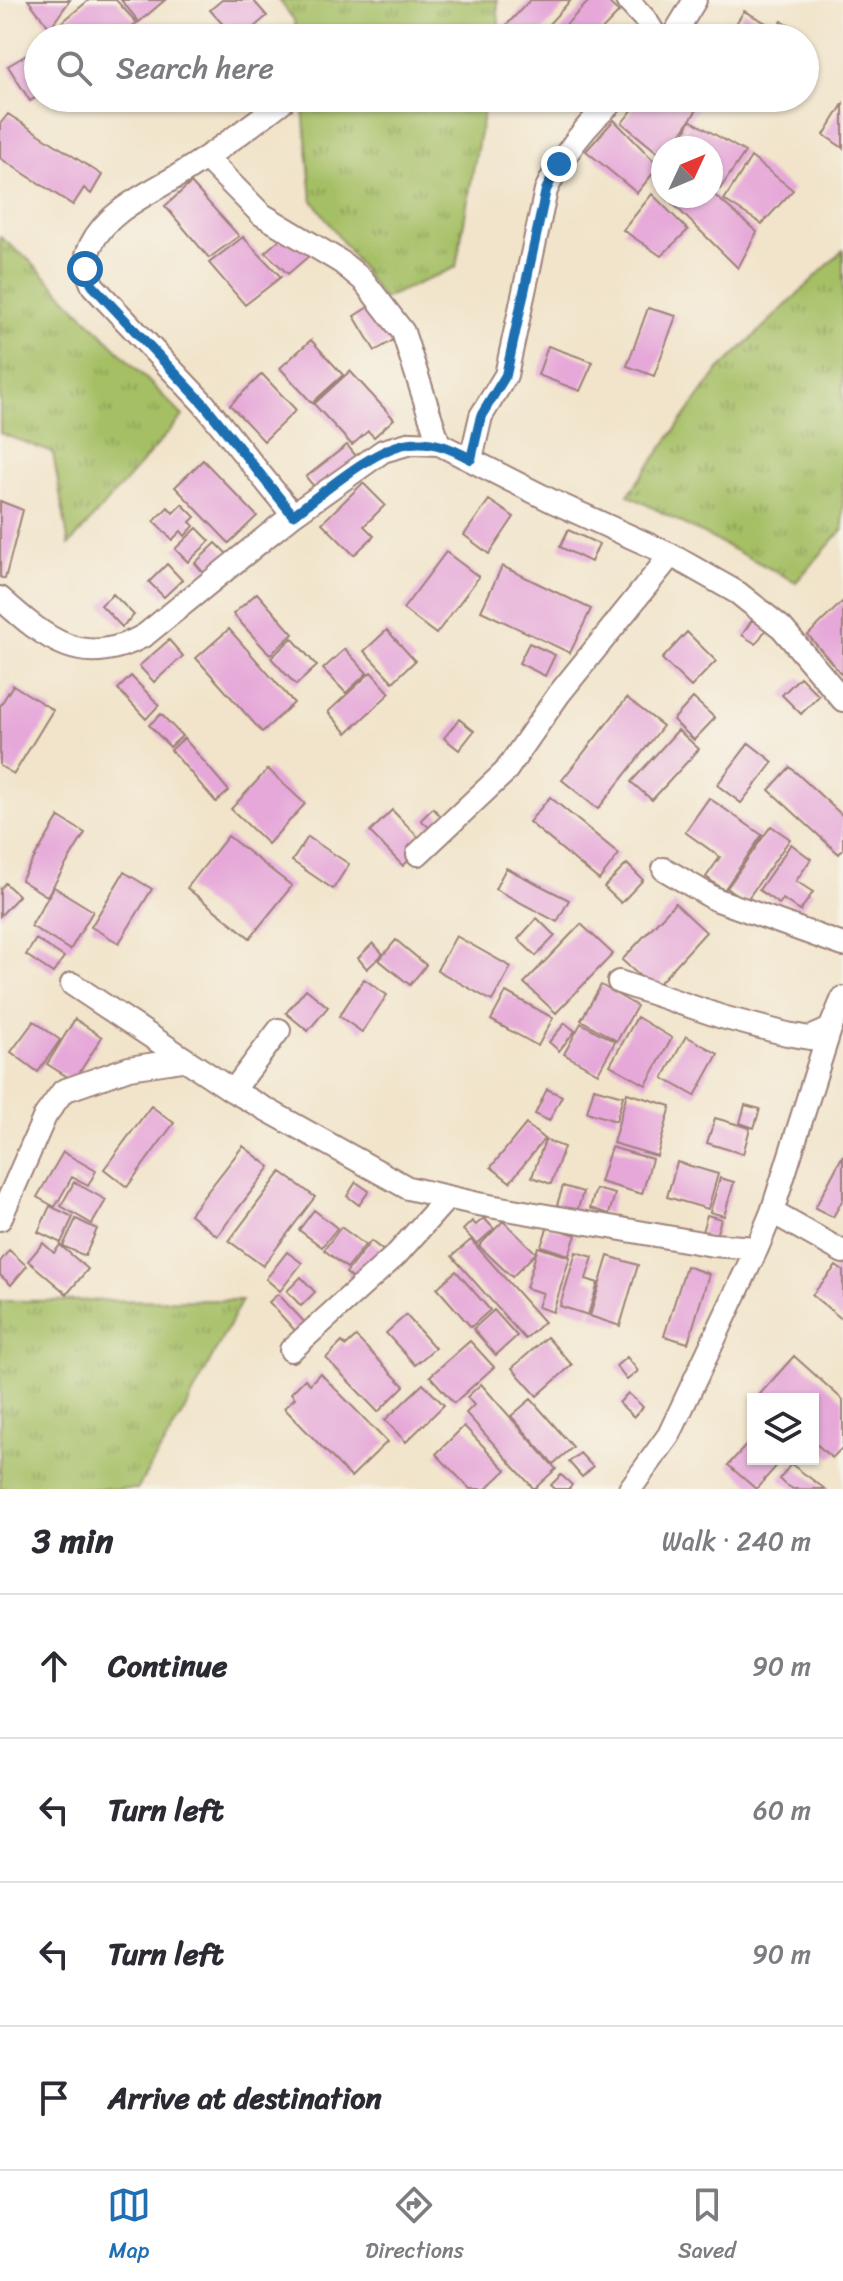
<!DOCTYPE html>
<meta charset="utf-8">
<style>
body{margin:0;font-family:Sriracha,sans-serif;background:#f2f2f3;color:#2b2b33}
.controls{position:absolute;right:24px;bottom:24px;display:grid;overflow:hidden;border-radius:0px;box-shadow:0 2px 6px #0004}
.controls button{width:72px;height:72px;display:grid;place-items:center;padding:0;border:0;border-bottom:2px solid #e1e1e2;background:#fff;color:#2b2b33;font:40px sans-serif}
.compass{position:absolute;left:651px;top:136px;width:72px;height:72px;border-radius:50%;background:#fff;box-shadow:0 2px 6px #0004;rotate:46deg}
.stop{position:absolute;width:24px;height:24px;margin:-18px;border:6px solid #1f6fb2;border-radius:50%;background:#fff}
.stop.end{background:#1f6fb2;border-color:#fff;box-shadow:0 2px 8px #0008}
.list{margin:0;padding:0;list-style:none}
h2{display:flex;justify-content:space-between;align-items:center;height:104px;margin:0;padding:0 32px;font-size:34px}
h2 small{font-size:26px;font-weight:400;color:#7c7c81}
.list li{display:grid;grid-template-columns:52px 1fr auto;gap:24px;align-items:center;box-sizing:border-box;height:144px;padding:0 32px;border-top:2px solid #e1e1e2}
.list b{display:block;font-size:30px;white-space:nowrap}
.list em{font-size:26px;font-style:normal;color:#7c7c81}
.icon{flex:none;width:44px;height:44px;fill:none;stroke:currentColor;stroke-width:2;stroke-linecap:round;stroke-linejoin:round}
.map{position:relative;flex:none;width:843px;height:1489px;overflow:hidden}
.search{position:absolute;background:#fff;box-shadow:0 2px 6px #0004;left:24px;right:24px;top:24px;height:88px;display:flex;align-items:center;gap:20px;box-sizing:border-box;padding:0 28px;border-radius:44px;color:#7c7c81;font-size:30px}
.sheet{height:680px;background:#fff}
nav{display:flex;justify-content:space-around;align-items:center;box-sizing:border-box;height:112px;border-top:2px solid #e1e1e2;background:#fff;font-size:22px;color:#7c7c81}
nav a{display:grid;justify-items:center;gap:4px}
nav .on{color:#1f6fb2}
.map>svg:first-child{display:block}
.grass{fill:url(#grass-tufts);stroke:#786f48;stroke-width:2}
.building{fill:#e6a8d9}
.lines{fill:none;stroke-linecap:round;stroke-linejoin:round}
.street-casing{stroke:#9e827a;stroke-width:26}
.street{stroke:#fff;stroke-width:22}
.route{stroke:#1f6fb2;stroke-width:10}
</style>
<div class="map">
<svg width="843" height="1489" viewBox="0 0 843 1489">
<defs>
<pattern id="grass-tufts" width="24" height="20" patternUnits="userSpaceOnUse" patternTransform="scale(2)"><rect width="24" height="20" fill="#a5bf65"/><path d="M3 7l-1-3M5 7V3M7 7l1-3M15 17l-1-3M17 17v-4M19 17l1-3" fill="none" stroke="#889b53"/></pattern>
</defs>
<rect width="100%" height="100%" fill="#f7f3e8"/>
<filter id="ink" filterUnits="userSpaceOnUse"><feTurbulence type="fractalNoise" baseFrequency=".0125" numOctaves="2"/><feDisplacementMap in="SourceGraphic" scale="16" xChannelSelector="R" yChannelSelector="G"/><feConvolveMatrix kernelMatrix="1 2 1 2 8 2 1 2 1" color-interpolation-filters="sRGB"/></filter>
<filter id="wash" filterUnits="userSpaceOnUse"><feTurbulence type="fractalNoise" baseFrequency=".006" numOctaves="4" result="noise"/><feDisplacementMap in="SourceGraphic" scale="32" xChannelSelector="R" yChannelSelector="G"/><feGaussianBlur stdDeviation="1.8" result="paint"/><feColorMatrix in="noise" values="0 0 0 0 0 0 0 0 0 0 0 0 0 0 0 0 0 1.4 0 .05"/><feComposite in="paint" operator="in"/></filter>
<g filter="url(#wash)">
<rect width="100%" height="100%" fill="#f1e4ca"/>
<path class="grass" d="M279,0H497L499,25L496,38H296L294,20Z
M302,98H486L456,267L383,299L312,199Z
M0,237L29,260L183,416L69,545L53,453L0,433Z
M843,250V529L796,582L628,495L717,372Z
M242,1300L187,1406L137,1489H0V1301Z"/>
<g id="blocks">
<path class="building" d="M28,0H70L50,28Z
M89,0H116L137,23L114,38H61L55,28Z
M121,0H165L139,22Z
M222,0H253L267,16L241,38H235L210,10Z
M530,0H571L536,38H511L502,30Z
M590,0H606L619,12L594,38H553Z
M744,11L772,26L763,38H727Z
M782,21L806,38H771Z
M38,48V96L30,101L8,66Z
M642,98H705L671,148H663V157L622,123Z
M843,104V148L824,135Z
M8,114L102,175L91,194L84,188L73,205L0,158V124Z
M614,120L659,166L637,193L586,151Z
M690,120L745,152L720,189L711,182V148H679Z
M751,157L793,190L762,224L724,200Z
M191,183L239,236L209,258L165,206Z
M711,192L757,232L738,268L665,196H711Z
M652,194L688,230L661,256L623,230Z
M287,233L310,255L288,274L265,252Z
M243,237L281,277L245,305L209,263Z
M378,301L400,336L375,351L354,316Z
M648,308L676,316L654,376L627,366Z
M311,340L343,375L312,403L280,368Z
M548,346L593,362L580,391L538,375Z
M350,371L394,419L374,437L368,431L352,445L314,404Z
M262,374L296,410L264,441L230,405Z
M347,445L361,462L320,494L306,477Z
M203,460L257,516L229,543L175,487Z
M363,483L385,505L364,526L374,536L354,555L322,523Z
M489,500L514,517L489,554L464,535Z
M0,501L23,510L5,579L0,577Z
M182,504L195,517L190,522L194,526L185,536L181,531L172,540L154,521L168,507L173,513Z
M197,528L210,541L188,562L175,549Z
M568,530L599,544L591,562L560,547Z
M216,543L231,558L209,579L195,563Z
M446,552L479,577L436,634L403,609Z
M167,564L182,580L164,597L149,582Z
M502,566L591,609L570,653L481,611Z
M257,593L293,634L270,655L233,614Z
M113,594L134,615L122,627L101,605Z
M843,601V676L808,635Z
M752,620L766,629L756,644L742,635Z
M229,629L294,703L262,732L196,658Z
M387,630L415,661L393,682L364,651Z
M687,632L716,661L691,687L662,659Z
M292,638L317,666L296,685L271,658Z
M169,640L183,656L154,682L139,666Z
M529,643L555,655L545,676L519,663Z
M345,649L367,673L346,693L323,669Z
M371,672L390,693L347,733L328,712Z
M131,676L159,705L146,719L118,689Z
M800,677L819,696L801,714L782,695Z
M13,685L53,710L14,774L0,766V706Z
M627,698L663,726L598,809L562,780Z
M693,698L715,718L694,740L673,720Z
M161,714L182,736L170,747L149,725Z
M459,719L474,731L459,750L444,738Z
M678,730L699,749L652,800L631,782Z
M184,738L229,791L216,802L171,750Z
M749,743L773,762L741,803L717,785Z
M790,767L843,816V849L839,854L769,790Z
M268,769L305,804L268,844L231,809Z
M550,797L619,854L599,880L529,822Z
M709,798L762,835L724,890L706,877L720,857L685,832Z
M433,808L447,823L436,834L421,820Z
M392,810L425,844L403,866L370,832Z
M59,817L85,833L47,896L21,880Z
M771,826L790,839L746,901L727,888Z
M228,836L292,886L250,938L187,888Z
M308,837L349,864L333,889L292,861Z
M791,844L811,859L796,881L813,892L800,911L783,899L779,904L759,890Z
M627,864L643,880L621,903L604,887Z
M506,868L569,900L557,922L495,889Z
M124,872L152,889L119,943L91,927Z
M5,883L19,896L0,916V889Z
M54,887L93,911L70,950L31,926Z
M675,903L706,932L654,989L622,960Z
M537,918L555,936L536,956L518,939Z
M581,924L613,954L556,1013L524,983Z
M456,936L511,967L492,1001L437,970Z
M36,939L64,957L53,973L26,955Z
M396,940L426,965L410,985L379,960Z
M373,943L383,954L367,969L358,958Z
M364,979L387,995L362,1032L339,1016Z
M601,985L637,1006L617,1041L581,1020Z
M306,989L328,1007L308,1031L286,1013Z
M506,992L553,1018L538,1046L491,1020Z
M637,1017L672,1038L646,1085L610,1065Z
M75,1019L102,1037L74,1081L47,1064Z
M34,1021L60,1040L38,1072L11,1052Z
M565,1023L575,1031L559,1051L549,1042Z
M581,1023L615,1042L598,1073L564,1054Z
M686,1036L718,1054L695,1096L663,1078Z
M594,1088L623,1096L616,1121L587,1112Z
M547,1089L562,1096L549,1121L535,1114Z
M627,1093L671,1106L657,1156L613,1143Z
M745,1105L760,1109L754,1128L740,1123Z
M151,1106L174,1123L127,1187L104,1169Z
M715,1118L750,1128L743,1154L707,1143Z
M526,1124L544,1139L510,1182L491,1167Z
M545,1140L564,1147L551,1184L532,1177Z
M243,1146L270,1167L217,1236L190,1214Z
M611,1147L652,1159L642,1194L600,1182Z
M63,1152L96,1171L88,1186L72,1177L55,1207L37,1197Z
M843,1155V1199L833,1217L815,1208Z
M677,1162L718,1174L708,1209L667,1197Z
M281,1172L315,1197L263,1266L229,1241Z
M720,1178L734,1182L724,1216L710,1212Z
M74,1182L106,1200L92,1224L61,1206Z
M356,1182L369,1191L359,1205L347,1196Z
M563,1186L583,1192L577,1212L557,1205Z
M596,1189L615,1194L609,1214L590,1208Z
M50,1206L73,1217L61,1243L38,1232Z
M314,1210L337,1228L322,1247L299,1230Z
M707,1215L721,1219L715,1239L701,1235Z
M484,1218L494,1229L477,1244L463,1230L472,1221L476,1225Z
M76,1219L97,1229L85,1256L63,1246Z
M503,1221L536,1253L512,1277L479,1246Z
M548,1226L576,1235L569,1255L541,1246Z
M341,1227L365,1245L347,1268L324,1250Z
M471,1240L544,1322L525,1339L452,1256Z
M371,1241L385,1252L360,1284L346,1273Z
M43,1243L54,1253L60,1245L88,1269L67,1294L28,1261Z
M538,1247L570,1257L553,1312L538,1307L543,1293L526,1288Z
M9,1250L27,1266L11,1285L0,1275V1262Z
M287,1252L302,1263L280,1291L266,1279Z
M576,1252L593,1257L586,1279L598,1283L588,1315L560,1306Z
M608,1256L638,1265L620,1326L590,1316Z
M686,1266L709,1274L688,1343L664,1336Z
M836,1266L843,1271V1320L812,1295Z
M456,1271L490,1310L471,1327L437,1288Z
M301,1277L315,1292L301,1306L287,1291Z
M278,1294L308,1326L299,1335L269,1302Z
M494,1310L517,1336L496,1355L473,1329Z
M406,1315L435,1348L415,1365L386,1333Z
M356,1337L404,1386L378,1412L326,1358L342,1342L346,1346Z
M547,1337L572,1365L537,1396L512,1368Z
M470,1341L494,1367L454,1403L430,1376Z
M794,1356L843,1400V1447L832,1458L813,1441V1399H766L760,1394Z
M627,1357L638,1371L627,1380L616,1366Z
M320,1373L387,1442L351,1477L284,1408L295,1398L291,1393L305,1379L310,1384Z
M423,1384L444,1405L406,1442L385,1420Z
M481,1384L556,1469L534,1489L466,1413L474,1405L467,1397Z
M628,1393L643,1407L634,1417L619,1403Z
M531,1399L573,1447L553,1464L511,1416Z
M464,1426L506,1470L486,1489H470L436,1454Z
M753,1438V1459H778L781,1461L756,1489L728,1465Z
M580,1453L593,1467L582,1477L569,1462Z
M791,1464L825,1489H793L785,1484L780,1479Z
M561,1475L572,1485L569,1489H555L551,1485Z"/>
</g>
</g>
<g filter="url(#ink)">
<use href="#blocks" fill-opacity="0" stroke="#9e827a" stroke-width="2"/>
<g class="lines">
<g class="street-casing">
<path id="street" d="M627,0L645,19L657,38
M672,38L695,0
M283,101C252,125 220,149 187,170C155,191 109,208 91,245C83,260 86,271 93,286L204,404L293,515
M206,158L261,214L341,262L363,280L403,332L439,444
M471,459L481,416L506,375L546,190C563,154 587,123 617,98
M0,598C47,640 83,670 145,635L293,515L383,451L411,443L439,444L552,501L671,555L738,593L782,628L843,700
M418,854L505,772L559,694L671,555
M664,869L715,899L843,945
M619,982L722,1017L787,1034L810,1038L830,1029
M72,984L233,1091L408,1188L478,1204L713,1245L757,1248
M233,1091L279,1030
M772,1212L843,1252
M0,1219L45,1116L63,1091L129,1068L182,1060
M291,1350L397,1254L447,1198
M630,1489L669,1435L757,1248L772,1212L830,1029L843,998"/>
</g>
<use href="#street" class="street"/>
</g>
</g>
<g class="lines" filter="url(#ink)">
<path class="route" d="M85,269L93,286L204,404L293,515C322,494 376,446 411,443C433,440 452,449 471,459L481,416L506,375L546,190L559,164"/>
</g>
</svg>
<div class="controls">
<button><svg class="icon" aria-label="layers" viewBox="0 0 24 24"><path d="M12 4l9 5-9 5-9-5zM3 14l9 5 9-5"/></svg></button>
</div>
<svg class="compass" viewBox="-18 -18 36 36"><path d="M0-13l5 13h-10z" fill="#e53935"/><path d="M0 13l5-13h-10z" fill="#7c7c81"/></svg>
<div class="stop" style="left:85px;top:269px"></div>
<div class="stop end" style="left:559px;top:164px"></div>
<div class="search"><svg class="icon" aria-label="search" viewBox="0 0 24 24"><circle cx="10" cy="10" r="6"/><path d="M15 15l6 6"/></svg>Search here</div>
</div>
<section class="sheet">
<h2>3 min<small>Walk · 240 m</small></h2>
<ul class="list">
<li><svg class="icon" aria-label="ahead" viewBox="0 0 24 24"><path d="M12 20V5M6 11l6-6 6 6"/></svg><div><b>Continue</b></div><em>90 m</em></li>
<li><svg class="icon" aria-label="left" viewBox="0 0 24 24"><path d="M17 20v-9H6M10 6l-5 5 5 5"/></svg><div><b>Turn left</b></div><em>60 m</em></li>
<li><svg class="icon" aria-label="left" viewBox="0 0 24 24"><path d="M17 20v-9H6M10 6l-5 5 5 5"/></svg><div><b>Turn left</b></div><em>90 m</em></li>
<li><svg class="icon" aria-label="arrive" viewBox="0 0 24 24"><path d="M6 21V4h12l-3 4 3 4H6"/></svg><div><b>Arrive at destination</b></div></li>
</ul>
</section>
<nav>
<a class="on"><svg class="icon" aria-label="map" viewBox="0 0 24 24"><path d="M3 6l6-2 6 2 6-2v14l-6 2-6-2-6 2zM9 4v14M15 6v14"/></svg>Map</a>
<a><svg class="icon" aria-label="directions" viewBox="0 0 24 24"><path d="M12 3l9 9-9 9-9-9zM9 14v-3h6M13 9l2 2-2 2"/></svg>Directions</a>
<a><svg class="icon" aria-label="saved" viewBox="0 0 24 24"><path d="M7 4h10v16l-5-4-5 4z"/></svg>Saved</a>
</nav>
